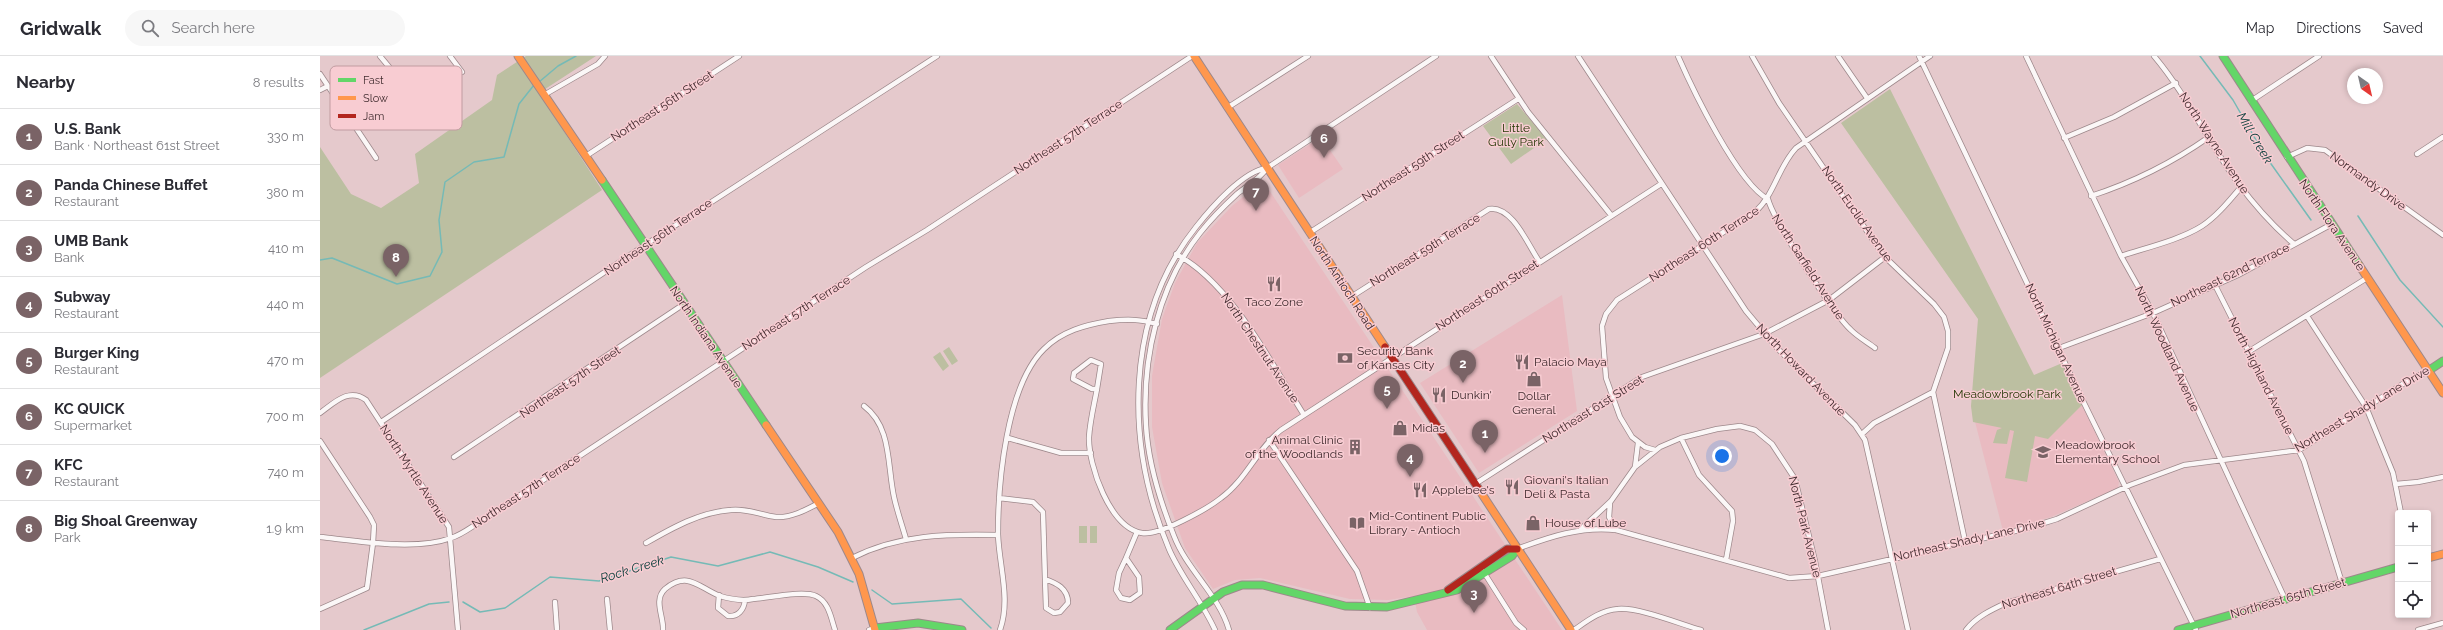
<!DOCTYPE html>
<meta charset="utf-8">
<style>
body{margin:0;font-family:Raleway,sans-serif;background:#f7f7f7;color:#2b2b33}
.controls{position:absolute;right:12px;bottom:12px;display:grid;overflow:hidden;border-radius:4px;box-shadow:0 2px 6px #0003}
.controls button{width:36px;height:36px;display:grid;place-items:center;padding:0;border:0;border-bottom:1px solid #e1e1e2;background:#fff;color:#2b2b33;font:20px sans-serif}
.compass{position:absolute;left:2027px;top:12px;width:36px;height:36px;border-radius:50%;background:#fff;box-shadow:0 2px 6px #0003;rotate:146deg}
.you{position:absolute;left:1402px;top:400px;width:14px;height:14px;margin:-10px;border:3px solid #fff;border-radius:50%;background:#1a73e8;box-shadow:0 0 0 6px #1a73e833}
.badge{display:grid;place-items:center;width:26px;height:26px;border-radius:50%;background:#7a6366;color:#fff;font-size:13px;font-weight:700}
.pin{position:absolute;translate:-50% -33px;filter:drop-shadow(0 1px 2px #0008)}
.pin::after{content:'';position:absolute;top:21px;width:14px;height:12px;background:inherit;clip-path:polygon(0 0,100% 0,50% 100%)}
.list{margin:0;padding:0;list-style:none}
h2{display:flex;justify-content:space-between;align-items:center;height:52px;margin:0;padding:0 16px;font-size:17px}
h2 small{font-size:13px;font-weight:400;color:#7c7c81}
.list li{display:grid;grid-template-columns:26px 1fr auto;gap:12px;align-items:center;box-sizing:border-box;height:56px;padding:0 16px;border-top:1px solid #e1e1e2}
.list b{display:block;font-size:15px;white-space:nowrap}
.list p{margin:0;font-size:13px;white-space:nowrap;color:#7c7c81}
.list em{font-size:13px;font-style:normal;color:#7c7c81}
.icon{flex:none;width:22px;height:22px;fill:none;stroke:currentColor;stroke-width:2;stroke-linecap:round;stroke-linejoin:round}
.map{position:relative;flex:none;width:2123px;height:574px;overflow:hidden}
header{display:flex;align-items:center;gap:24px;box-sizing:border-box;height:56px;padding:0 20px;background:#fff;border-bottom:1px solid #e1e1e2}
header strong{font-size:19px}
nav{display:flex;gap:22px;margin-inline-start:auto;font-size:14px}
.search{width:280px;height:36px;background:#f7f7f7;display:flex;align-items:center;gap:10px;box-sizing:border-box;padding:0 14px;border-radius:22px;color:#7c7c81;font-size:15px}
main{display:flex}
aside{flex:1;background:#fff}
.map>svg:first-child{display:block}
.built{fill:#e9bbc1}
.green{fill:#bcbfa1}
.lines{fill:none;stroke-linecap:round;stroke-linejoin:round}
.stream{stroke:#75bab6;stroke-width:1.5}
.street-casing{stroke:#9d888b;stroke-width:6}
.fast-casing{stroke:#9d888b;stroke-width:9}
.slow-casing{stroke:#9d888b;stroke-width:9}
.jam-casing{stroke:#9d888b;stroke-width:9}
.street{stroke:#fbf7f7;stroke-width:4.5}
.fast{stroke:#63d668;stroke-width:7}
.slow{stroke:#ff974d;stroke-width:7}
.jam{stroke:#b3261e;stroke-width:7}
.labels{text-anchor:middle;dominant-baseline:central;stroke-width:3;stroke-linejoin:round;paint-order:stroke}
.street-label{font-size:12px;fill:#412c2f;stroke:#f8ccd2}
.park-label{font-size:12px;fill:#243805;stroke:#f8ccd2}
.poi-label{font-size:12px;fill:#412c2f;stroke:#f8ccd2;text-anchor:start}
.water-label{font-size:13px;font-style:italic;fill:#073c39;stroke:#f8ccd2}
.key{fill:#f8ccd2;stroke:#c19ca1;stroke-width:1}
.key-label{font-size:11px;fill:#412c2f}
</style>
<header>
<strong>Gridwalk</strong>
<div class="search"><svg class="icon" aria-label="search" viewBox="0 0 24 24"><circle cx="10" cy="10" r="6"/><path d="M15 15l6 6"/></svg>Search here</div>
<nav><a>Map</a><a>Directions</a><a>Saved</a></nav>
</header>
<main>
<aside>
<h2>Nearby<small>8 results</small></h2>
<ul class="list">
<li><span class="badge">1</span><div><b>U.S. Bank</b><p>Bank · Northeast 61st Street</p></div><em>330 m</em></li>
<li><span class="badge">2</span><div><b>Panda Chinese Buffet</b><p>Restaurant</p></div><em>380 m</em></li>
<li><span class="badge">3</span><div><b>UMB Bank</b><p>Bank</p></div><em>410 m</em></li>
<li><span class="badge">4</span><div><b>Subway</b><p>Restaurant</p></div><em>440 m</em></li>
<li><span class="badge">5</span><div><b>Burger King</b><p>Restaurant</p></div><em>470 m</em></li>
<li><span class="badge">6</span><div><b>KC QUICK</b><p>Supermarket</p></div><em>700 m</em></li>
<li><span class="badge">7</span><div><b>KFC</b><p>Restaurant</p></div><em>740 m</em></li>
<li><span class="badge">8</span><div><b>Big Shoal Greenway</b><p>Park</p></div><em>1.9 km</em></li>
</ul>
</aside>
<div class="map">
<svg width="2123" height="574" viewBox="0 0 2123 574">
<rect width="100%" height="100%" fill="#e5c9cc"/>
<path class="built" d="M1001,81L1023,113L979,142L958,109Z
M943,125L1242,574H1107L1097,556L1094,540L1068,544L1030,543L940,522L915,524L893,533L865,492L842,427L832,371V320L842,263L855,227L877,187L912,150Z
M1242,239L1257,355L1159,417L1100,327Z
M1742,308L1799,426L1798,432L1731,461L1683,475L1651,350Z"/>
<path class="green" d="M206,0H276L219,37L282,134L0,322V91L31,138L61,152L99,127L95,98L172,44L177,19Z
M1570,33L1714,319L1747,305L1764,347L1728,383L1715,380L1707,426L1685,422L1694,375L1690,374L1687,388L1673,387L1677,374L1682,372L1653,366L1651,350L1658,263L1521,67Z
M1197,48L1227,83L1191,108L1163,70Z
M629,291L638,305L632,309L623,295Z
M620,296L629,310L623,315L613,301Z
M759,470H767V487H759Z
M770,470H777V487H770Z"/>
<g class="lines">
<path class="stream" d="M1880,0L1913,44L1944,98L1991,164
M219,26L238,10L256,0
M2038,160L2080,224L2123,271
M0,204L12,202L77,228L110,220L122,196L119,164L125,126L154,106L184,101L199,48L214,29
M552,534L572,548L641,543L671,572
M143,546L160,556L185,552L230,521L279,525L351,501L398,510L450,496L498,511L533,526
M44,574L109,548L129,546"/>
<g class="street-casing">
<path id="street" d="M60,0L99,47
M130,0L142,16
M1171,0L1208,56L1291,159
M1258,0L1426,255L1458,293L1535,369L1545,384L1588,574
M1358,0C1372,32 1418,128 1448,143C1453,163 1514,259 1531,274C1538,281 1547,286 1555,292
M1432,0L1459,47L1564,200L1614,248L1624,261L1628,275V292L1613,336L1645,485
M1518,0L1547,42
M1599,0L1764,347L1876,574
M1706,0L1801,200L1833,257L1965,543
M1834,0C1867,39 1888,86 1918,127C1935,150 1953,170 1974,188
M0,18L56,102
M0,34L8,30
M224,39L278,8L285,0
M1931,45L1999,0
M907,52L988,0
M1744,82L1794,61L1856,27
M2097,98L2123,81
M266,100L419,0
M1967,101L1987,92L2005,94L2123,179
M1771,140C1814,126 1852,107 1889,81
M989,177L1198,43
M856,198C911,227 951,307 984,359
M1801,200C1825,192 1860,184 1882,170C1897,160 1909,145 1921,131
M1895,229L1984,405L2022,527
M1031,241L1169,153C1192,149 1208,189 1219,205
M1987,260L2046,351L2073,417L2081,457
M1739,292L1833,257L1918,219L2012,168
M1928,296L2047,222
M771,304L781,308L777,333H772L753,323L754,317Z
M777,333C774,349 770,365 769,381C768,409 790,472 822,477C839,480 887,453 901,442C926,424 937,393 961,374L1341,128
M544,350C572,371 567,409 574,441C577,455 582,469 586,483
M0,357C14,347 29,331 46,344L129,471L138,574
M61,366L325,189L617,0
M1542,378L1554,367L1613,336
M688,382L741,397H771
M1361,382L1379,419L1412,455L1413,465L1406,504
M949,384L1037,515L1050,552
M0,385L50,461L54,469L53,487L47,532L0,553
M1335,394L1325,391L1312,381L1300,361L1286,322L1282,270L1286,258L1297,244L1435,156C1455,138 1458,111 1476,92L1610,0
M134,401L364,248
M1315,411L1318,387
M1155,428L1322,321L1444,278L1509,244L1565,201
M2076,428L2098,426L2123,421
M679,442L713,446L723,456L725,523
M1290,447L1289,461L1296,474
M1261,473L1291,445L1315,411L1340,391L1361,382L1397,373L1420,370L1435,374L1452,388L1475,423L1495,505L1508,574
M0,481C37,485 96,495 131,482C141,479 150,472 158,467L546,211L607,174L872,0
M326,487C352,472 380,456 411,454C427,452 440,459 456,461C471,462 486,454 499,447
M1197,493C1229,481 1261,470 1296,474L1469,522L1498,520L1708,472L1737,463L1810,429L1864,409L1979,394L2086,326L2108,315
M532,502C579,478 627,478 678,479
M806,502L819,521L820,537L810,544L801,542L796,534L799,517Z
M806,502L817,476
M1163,515L1196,567L1204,574
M725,523C736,527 748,532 748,547L740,556L734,557L726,552Z
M399,539L398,552L408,560C418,561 424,554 425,544
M287,543L290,574
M235,546L237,574
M343,574C344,561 333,544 345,533C368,514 379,532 400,540C410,543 423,545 433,543C448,542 483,534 496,540C509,546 511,562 515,574
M549,574L555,572
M680,574C691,543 679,510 678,478C678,428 686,330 724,293C742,275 765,269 789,265C807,263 819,263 837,268
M895,574C882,545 861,521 849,493C805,389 804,261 876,171C891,152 923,115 947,112
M909,574C899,539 867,514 854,480C840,445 828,407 826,369C822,303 838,230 880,177C891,163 904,150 917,138C928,129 939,124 947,112L1116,0
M1254,574C1267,565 1281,554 1298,553C1318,551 1360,568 1381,574
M1646,574C1656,561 1671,554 1686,547L1840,503
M2098,574L2123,567"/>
</g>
<g class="fast-casing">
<path id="fast" d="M1903,0L2039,209
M282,124L446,369
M2108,315L2123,305
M555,572L598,567L642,574
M850,574L903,536L922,529H943L1025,550L1067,551L1137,534L1192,500L1197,493
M1858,574L2078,511"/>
</g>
<g class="slow-casing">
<path id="slow" d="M198,0L282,124
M874,0L1065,291
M2039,209L2123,337
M446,369L518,476L539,518L555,574
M1158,432L1251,574
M2108,502L2123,498"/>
</g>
<g class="jam-casing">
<path id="jam" d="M1065,291L1158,432
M1128,534L1187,493H1197"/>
</g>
<use href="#street" class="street"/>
<use href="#fast" class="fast"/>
<use href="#slow" class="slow"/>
<use href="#jam" class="jam"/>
</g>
<defs>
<g id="restaurant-bare" transform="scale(1.2)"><path d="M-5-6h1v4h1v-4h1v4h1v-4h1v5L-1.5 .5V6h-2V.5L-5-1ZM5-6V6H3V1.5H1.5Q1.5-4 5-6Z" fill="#7a6366" stroke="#f8ccd2" stroke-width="2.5" paint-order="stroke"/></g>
<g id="bank-bare" transform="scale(1.2)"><path d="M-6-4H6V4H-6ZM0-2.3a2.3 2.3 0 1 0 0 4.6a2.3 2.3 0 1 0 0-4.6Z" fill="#7a6366" stroke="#f8ccd2" stroke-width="2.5" paint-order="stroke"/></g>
<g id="shop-bare" transform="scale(1.2)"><path d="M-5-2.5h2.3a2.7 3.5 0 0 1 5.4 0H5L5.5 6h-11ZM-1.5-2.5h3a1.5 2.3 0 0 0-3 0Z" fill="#7a6366" stroke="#f8ccd2" stroke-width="2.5" paint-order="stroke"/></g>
<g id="building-bare" transform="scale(1.2)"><path d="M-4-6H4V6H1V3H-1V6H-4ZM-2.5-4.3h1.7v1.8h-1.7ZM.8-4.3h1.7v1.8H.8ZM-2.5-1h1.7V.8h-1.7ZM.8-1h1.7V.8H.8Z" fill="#7a6366" stroke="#f8ccd2" stroke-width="2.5" paint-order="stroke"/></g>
<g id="school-bare" transform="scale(1.2)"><path d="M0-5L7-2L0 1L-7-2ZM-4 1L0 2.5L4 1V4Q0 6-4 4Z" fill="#7a6366" stroke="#f8ccd2" stroke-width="2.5" paint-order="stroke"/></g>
<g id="library-bare" transform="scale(1.2)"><path d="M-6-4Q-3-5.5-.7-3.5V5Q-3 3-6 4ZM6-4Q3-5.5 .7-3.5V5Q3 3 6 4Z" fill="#7a6366" stroke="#f8ccd2" stroke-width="2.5" paint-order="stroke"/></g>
</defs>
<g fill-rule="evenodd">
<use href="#restaurant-bare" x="954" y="228"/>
<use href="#bank-bare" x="1025" y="302"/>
<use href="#restaurant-bare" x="1202" y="306"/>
<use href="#shop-bare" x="1214" y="323"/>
<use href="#restaurant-bare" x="1119" y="339"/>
<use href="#shop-bare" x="1080" y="372"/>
<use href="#building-bare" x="1035" y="391"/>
<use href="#school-bare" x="1723" y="396"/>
<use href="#restaurant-bare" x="1192" y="431"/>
<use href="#restaurant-bare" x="1100" y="434"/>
<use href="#library-bare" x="1037" y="467"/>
<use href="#shop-bare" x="1213" y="467"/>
</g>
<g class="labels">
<g class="street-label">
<text transform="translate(342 50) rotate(-33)">Northeast 56th Street</text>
<text transform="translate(748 81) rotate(-33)">Northeast 57th Terrace</text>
<text transform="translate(1894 87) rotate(57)">North Wayne Avenue</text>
<text transform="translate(1093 110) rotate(-33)">Northeast 59th Street</text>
<text transform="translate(2048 125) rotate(36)">Normandy Drive</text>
<text transform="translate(1537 158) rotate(55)">North Euclid Avenue</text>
<text transform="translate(2012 169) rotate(56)">North Flora Avenue</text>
<text transform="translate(338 181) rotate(-34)">Northeast 56th Terrace</text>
<text transform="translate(1384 188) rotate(-33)">Northeast 60th Terrace</text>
<text transform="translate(1105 194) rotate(-32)">Northeast 59th Terrace</text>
<text transform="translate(1488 211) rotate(57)">North Garfield Avenue</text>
<text transform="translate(1910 219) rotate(-26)">Northeast 62nd Terrace</text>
<text transform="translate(1022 227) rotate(57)">North Antioch Road</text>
<text transform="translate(1167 239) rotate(-33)">Northeast 60th Street</text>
<text transform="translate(476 257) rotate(-33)">Northeast 57th Terrace</text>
<text transform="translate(386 281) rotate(56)">North Indiana Avenue</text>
<text transform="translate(1736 287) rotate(65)">North Michigan Avenue</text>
<text transform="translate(940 292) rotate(56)">North Chestnut Avenue</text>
<text transform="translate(1847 293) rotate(65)">North Woodland Avenue</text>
<text transform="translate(1481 314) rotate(46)">North Howard Avenue</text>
<text transform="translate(1941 320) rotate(63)">North Highland Avenue</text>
<text transform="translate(250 326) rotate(-34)">Northeast 57th Street</text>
<text transform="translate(1273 353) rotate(-32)">Northeast 61st Street</text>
<text transform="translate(2042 353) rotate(-31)">Northeast Shady Lane Drive</text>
<text transform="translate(94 418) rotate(57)">North Myrtle Avenue</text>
<text transform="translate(206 435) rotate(-33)">Northeast 57th Terrace</text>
<text transform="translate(1485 471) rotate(76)">North Park Avenue</text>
<text transform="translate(1649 484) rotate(-13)">Northeast Shady Lane Drive</text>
<text transform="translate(1739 532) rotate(-17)">Northeast 64th Street</text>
<text transform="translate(1968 542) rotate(-16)">Northeast 65th Street</text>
</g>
<g class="park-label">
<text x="1196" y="72">Little<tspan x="1196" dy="14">Gully Park</tspan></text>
<text x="1687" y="338">Meadowbrook Park</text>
</g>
<g class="poi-label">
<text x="954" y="246" text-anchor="middle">Taco Zone</text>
<text x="1037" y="295">Security Bank<tspan x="1037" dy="14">of Kansas City</tspan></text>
<text x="1214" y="306">Palacio Maya</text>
<text x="1131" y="339">Dunkin'</text>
<text x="1214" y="340" text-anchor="middle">Dollar<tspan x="1214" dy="14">General</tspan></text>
<text x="1092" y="372">Midas</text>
<text x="1023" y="384" text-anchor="end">Animal Clinic<tspan x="1023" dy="14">of the Woodlands</tspan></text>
<text x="1735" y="389">Meadowbrook<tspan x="1735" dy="14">Elementary School</tspan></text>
<text x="1204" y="424">Giovani's Italian<tspan x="1204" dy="14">Deli &amp; Pasta</tspan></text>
<text x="1112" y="434">Applebee's</text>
<text x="1049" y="460">Mid-Continent Public<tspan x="1049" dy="14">Library - Antioch</tspan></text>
<text x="1225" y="467">House of Lube</text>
</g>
<g class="water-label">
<text transform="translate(1935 82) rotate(59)">Mill Creek</text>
<text transform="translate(312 513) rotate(-17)">Rock Creek</text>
</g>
</g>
<rect x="10" y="10" width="132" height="64" rx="6" class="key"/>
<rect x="18" y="22" width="18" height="4" fill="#63d668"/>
<rect x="18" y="40" width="18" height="4" fill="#ff974d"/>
<rect x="18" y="58" width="18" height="4" fill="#b3261e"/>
<g class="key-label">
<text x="43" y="28">Fast</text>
<text x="43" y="46">Slow</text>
<text x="43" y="64">Jam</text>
</g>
</svg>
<div class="controls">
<button>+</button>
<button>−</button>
<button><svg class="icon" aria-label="locate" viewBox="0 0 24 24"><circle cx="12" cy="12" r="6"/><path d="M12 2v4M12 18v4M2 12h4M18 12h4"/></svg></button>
</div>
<svg class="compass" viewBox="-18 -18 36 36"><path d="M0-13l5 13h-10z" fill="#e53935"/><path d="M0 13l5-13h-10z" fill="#7c7c81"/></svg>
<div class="you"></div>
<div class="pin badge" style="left:1165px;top:397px">1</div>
<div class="pin badge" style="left:1143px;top:327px">2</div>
<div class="pin badge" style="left:1154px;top:557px">3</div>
<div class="pin badge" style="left:1090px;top:421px">4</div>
<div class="pin badge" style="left:1067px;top:353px">5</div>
<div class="pin badge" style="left:1004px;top:102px">6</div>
<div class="pin badge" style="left:936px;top:155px">7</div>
<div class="pin badge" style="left:76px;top:221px">8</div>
</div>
</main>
